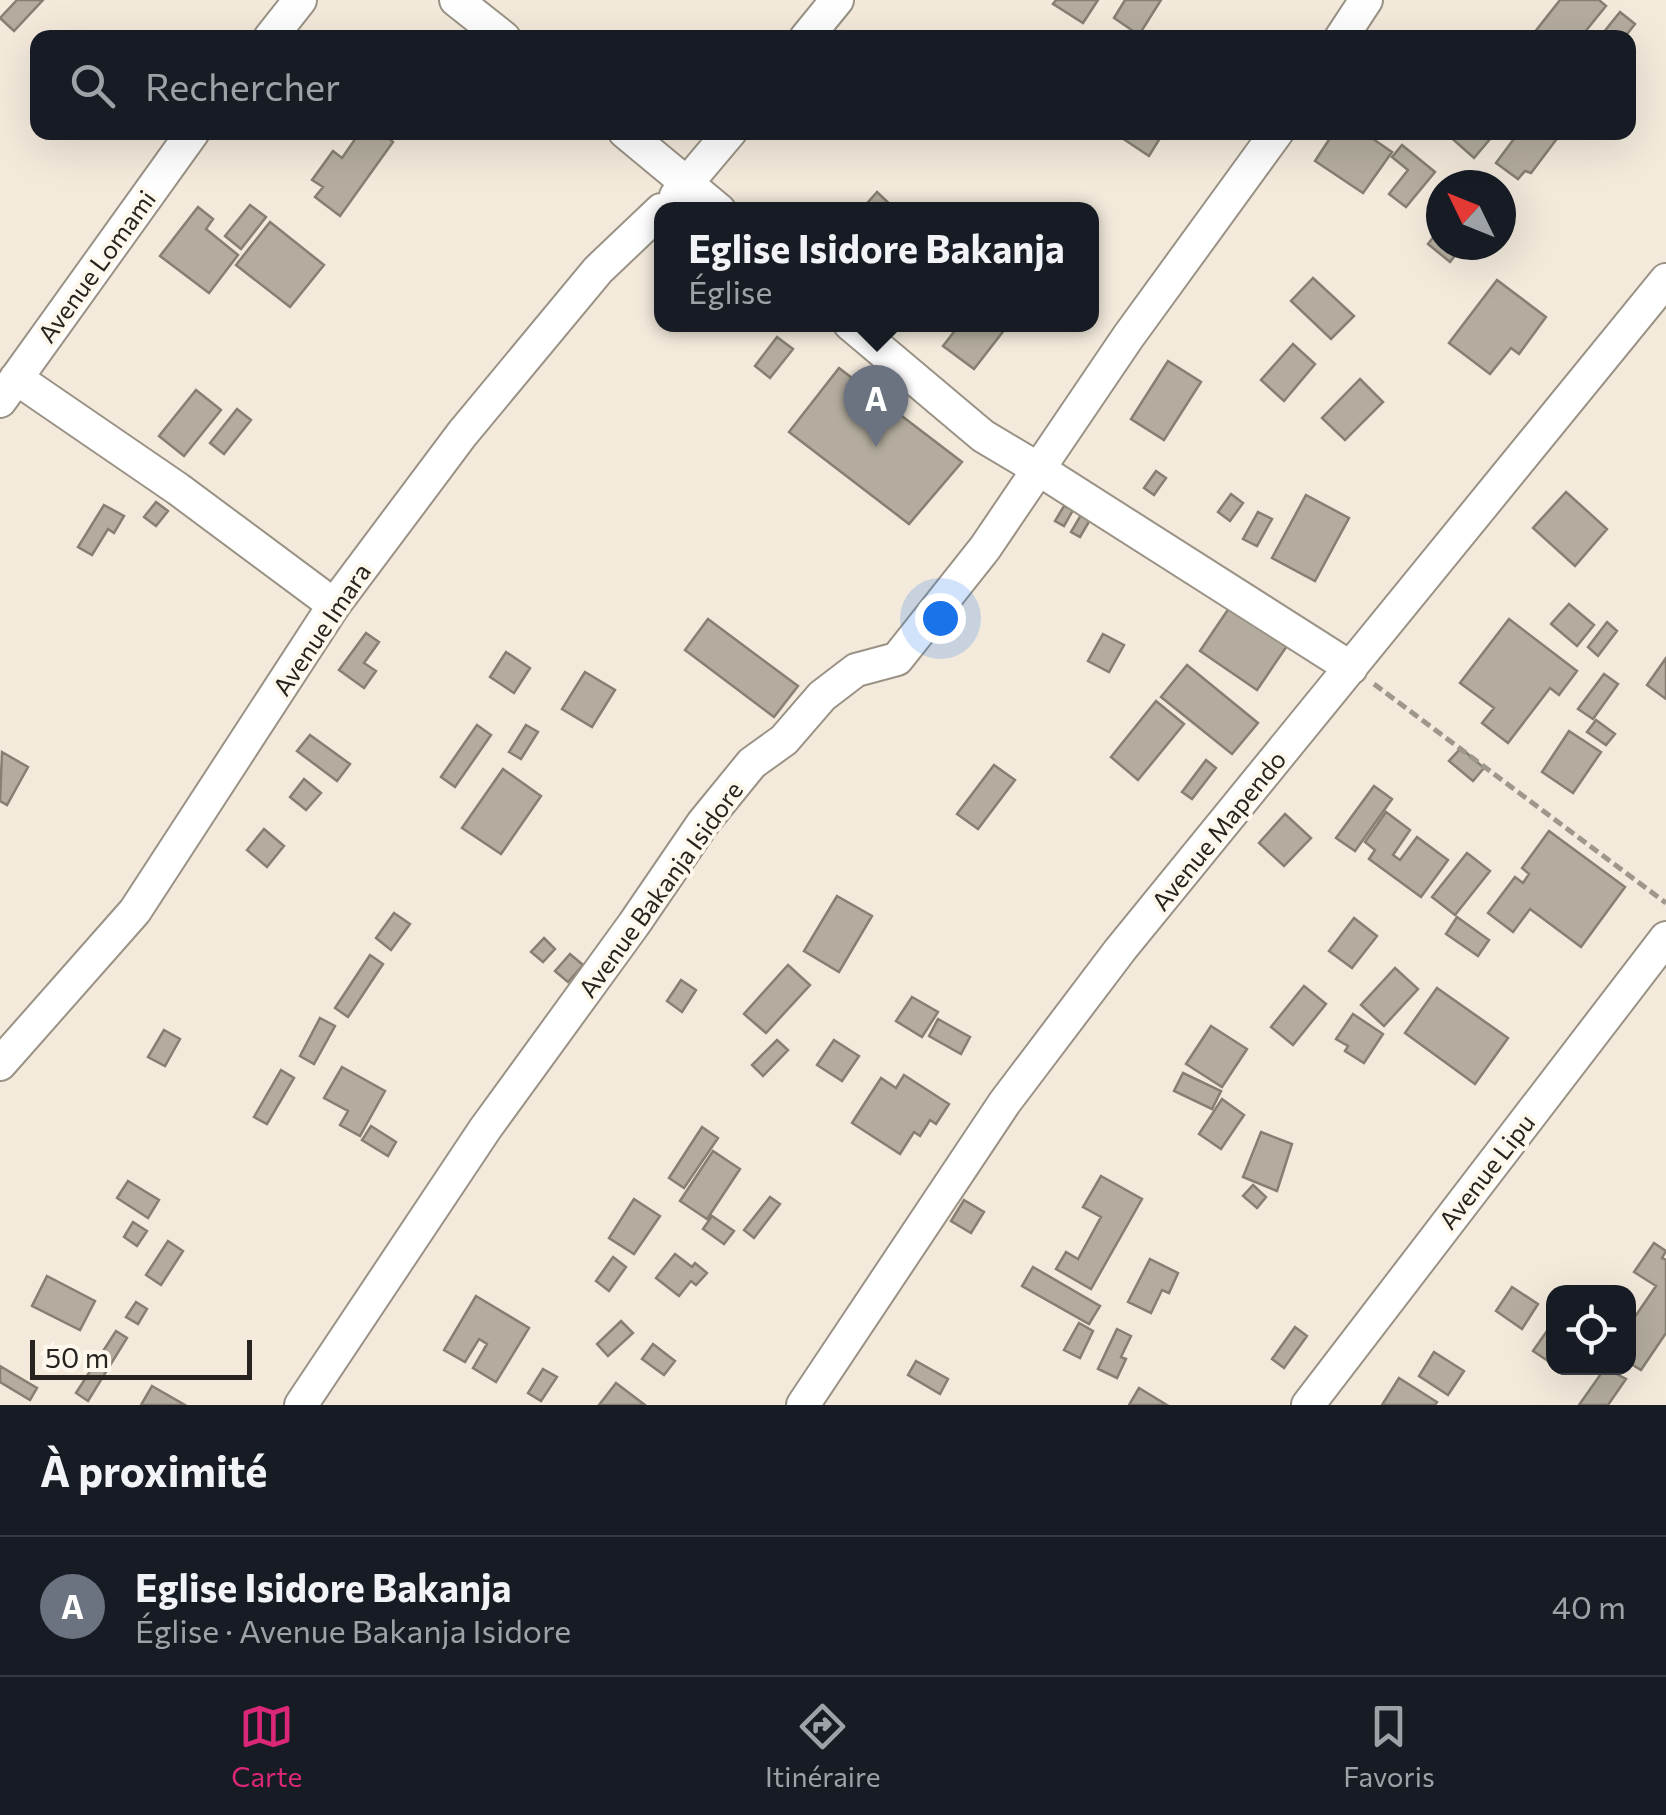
<!DOCTYPE html>
<html lang="fr">
<meta charset="utf-8">
<style>
body{margin:0;font-family:Commissioner,sans-serif;background:#20242c;color:#f1f3f6}
.controls{position:absolute;right:30px;bottom:30px;display:grid;overflow:hidden;border-radius:20px;box-shadow:0 10px 40px #0002}
.controls button{width:90px;height:90px;display:grid;place-items:center;padding:0;border:0;border-bottom:2px solid #363941;background:#171b24;color:#f1f3f6;font:50px sans-serif}
.compass{position:absolute;left:1426px;top:170px;width:90px;height:90px;border-radius:50%;background:#171b24;box-shadow:0 10px 40px #0002;rotate:313deg}
.scale{position:absolute;left:30px;bottom:25px;width:222px;box-sizing:border-box;padding-left:10px;border:5px solid #27241f;border-top:0;font-size:28px;line-height:35px;white-space:nowrap;color:#27241f;-webkit-text-stroke:8px #fef8ec;paint-order:stroke}
.you{position:absolute;left:940px;top:618px;width:35px;height:35px;margin:-25px;border:8px solid #fff;border-radius:50%;background:#1a73e8;box-shadow:0 0 0 15px #1a73e833}
.badge{display:grid;place-items:center;width:65px;height:65px;border-radius:50%;background:#db2777;color:#fff;font-size:32px;font-weight:700}
.pin{position:absolute;translate:-50% -82px;filter:drop-shadow(0 2px 5px #0008)}
.pin::after{content:'';position:absolute;top:52px;width:35px;height:30px;background:inherit;clip-path:polygon(0 0,100% 0,50% 100%)}
.popup{position:absolute;left:654px;top:202px;width:445px;height:130px;box-sizing:border-box;display:grid;place-content:center;border-radius:20px;background:#171b24;filter:drop-shadow(0 2px 8px #0005);font-size:32px;white-space:nowrap;color:#9ea1a6}
.popup b{font-size:38px;color:#f1f3f6}
.popup::after{content:'';position:absolute;left:50%;top:100%;margin-left:-20px;border:20px solid transparent;border-top-color:#171b24}
.list{margin:0;padding:0;list-style:none}
h2{display:flex;justify-content:space-between;align-items:center;height:130px;margin:0;padding:0 40px;font-size:42px}
h2 small{font-size:32px;font-weight:400;color:#9ea1a6}
.list li{display:grid;grid-template-columns:65px 1fr auto;gap:30px;align-items:center;box-sizing:border-box;height:140px;padding:0 40px;border-top:2px solid #363941}
.list b{display:block;font-size:38px;white-space:nowrap}
.list p{margin:0;font-size:32px;white-space:nowrap;color:#9ea1a6}
.list em{font-size:32px;font-style:normal;color:#9ea1a6}
.icon{flex:none;width:55px;height:55px;fill:none;stroke:currentColor;stroke-width:2;stroke-linecap:round;stroke-linejoin:round}
.map{position:relative;flex:none;width:1666px;height:1405px;overflow:hidden}
.search{position:absolute;background:#171b24;box-shadow:0 10px 40px #0002;left:30px;right:30px;top:30px;height:110px;display:flex;align-items:center;gap:25px;box-sizing:border-box;padding:0 35px;border-radius:20px;color:#9ea1a6;font-size:38px}
.sheet{height:270px;background:#171b24}
nav{display:flex;justify-content:space-around;align-items:center;box-sizing:border-box;height:140px;border-top:2px solid #363941;background:#171b24;font-size:28px;color:#9ea1a6}
nav a{display:grid;justify-items:center;gap:5px}
nav .on{color:#db2777}
.map>svg:first-child{display:block}
.building{fill:#b4ad9f;stroke:#867f72;stroke-width:2.5}
.lines{fill:none;stroke-linecap:round;stroke-linejoin:round}
.street-casing{stroke:#9a9285;stroke-width:36}
.path{stroke:#9d978c;stroke-width:5;stroke-dasharray:10 5;stroke-linecap:butt}
.street{stroke:#fff;stroke-width:32}
.labels{text-anchor:middle;dominant-baseline:central;stroke-width:8;stroke-linejoin:round;paint-order:stroke}
.street-label{font-size:25px;fill:#27241f;stroke:#fef8ec}
</style>
<div class="map">
<svg width="1666" height="1405" viewBox="0 0 1666 1405">
<rect width="100%" height="100%" fill="#f3eadc"/>
<path class="building" d="M17,0H43L14,31L0,18Z
M1056,0H1098L1083,23L1053,4Z
M1125,0H1161L1139,35L1114,18Z
M1560,0H1599L1606,6L1580,38H1530Z
M1620,12L1635,24L1624,38H1599Z
M360,132H381L393,142L340,216L315,197L323,187L312,180L333,151L342,158Z
M1113,132H1159L1162,135L1149,156Z
M1334,132H1363L1392,152L1363,193L1315,161Z
M1451,132H1496L1474,158L1448,135Z
M1519,132H1562L1531,173L1525,171L1518,179L1496,163Z
M1402,145L1435,172L1406,207L1389,194L1408,170L1392,157Z
M877,192L896,210H861Z
M250,205L266,217L241,249L225,236Z
M198,207L213,219L206,229L238,255L209,293L160,256Z
M270,222L324,265L290,307L236,265Z
M1441,227V245H1463L1450,262L1428,244Z
M1313,278L1354,316L1331,339L1291,301Z
M1497,280L1546,317L1519,354L1511,348L1490,374L1449,343Z
M960,324H1000L1005,329L974,369L943,346Z
M777,337L793,349L770,378L755,366Z
M1293,344L1315,364L1284,401L1261,380Z
M1168,361L1201,382L1164,440L1131,419Z
M839,368L962,462L909,524L789,432Z
M1360,379L1383,402L1345,440L1322,418Z
M196,390L221,410L184,456L159,436Z
M237,409L251,420L224,454L210,443Z
M1156,471L1166,478L1154,495L1144,488Z
M1566,492L1607,529L1575,566L1533,528Z
M1231,494L1243,503L1230,521L1218,512Z
M1306,495L1349,518L1315,581L1272,558Z
M156,502L168,511L156,526L144,517Z
M104,505L124,516L114,533L108,529L92,555L78,547Z
M1064,506L1073,510L1064,526L1055,521Z
M1258,512L1272,519L1257,546L1243,539Z
M1081,515L1090,520L1080,537L1071,532Z
M1569,604L1594,625L1577,646L1551,624Z
M1229,608L1291,640L1257,690L1200,651Z
M708,619L798,686L774,717L685,650Z
M1509,619L1577,671L1559,695L1550,688L1508,743L1482,723L1494,708L1460,683Z
M1607,622L1617,631L1598,656L1588,647Z
M366,633L379,642L364,663L376,671L364,688L339,670Z
M1103,634L1124,645L1109,672L1088,661Z
M506,652L530,668L514,693L490,677Z
M1666,658V699L1647,685Z
M1187,665L1258,723L1232,754L1161,697Z
M585,672L615,690L592,727L562,709Z
M1604,674L1618,684L1593,719L1578,709Z
M1156,701L1184,724L1138,780L1111,757Z
M1596,720L1615,734L1606,745L1587,732Z
M477,725L491,735L455,787L441,777Z
M526,725L538,732L521,759L509,752Z
M1569,731L1601,752L1573,793L1542,772Z
M310,735L350,764L337,781L297,751Z
M1461,748L1484,768L1473,781L1449,761Z
M2,752L28,767L7,805L0,801Z
M1206,760L1216,768L1192,799L1182,792Z
M994,765L1015,780L978,829L957,814Z
M503,769L541,796L501,854L462,828Z
M304,779L321,793L306,810L290,797Z
M1374,786L1392,799L1355,851L1336,838Z
M1386,812L1410,830L1393,855L1400,860L1417,837L1448,860L1421,897L1369,859L1375,850L1365,842Z
M1285,814L1311,838L1284,866L1259,843Z
M264,829L284,846L267,867L247,850Z
M1549,831L1625,887L1581,947L1530,909L1513,932L1488,913L1515,877L1523,883L1529,874L1522,868Z
M1467,853L1490,871L1455,915L1432,897Z
M837,896L872,916L839,972L804,951Z
M394,913L410,924L391,950L376,938Z
M1457,917L1489,940L1478,956L1446,934Z
M1354,918L1377,936L1352,968L1329,951Z
M544,938L555,949L543,962L531,952Z
M570,954L583,965L568,982L555,971Z
M370,955L383,964L348,1017L335,1008Z
M788,965L810,985L766,1033L744,1014Z
M1395,968L1418,989L1384,1026L1361,1005Z
M681,980L696,990L682,1012L667,1001Z
M1304,986L1326,1004L1293,1045L1271,1027Z
M1437,988L1508,1038L1475,1084L1405,1033Z
M912,997L938,1012L922,1037L896,1021Z
M1353,1014L1383,1034L1364,1063L1345,1051L1348,1046L1336,1039Z
M320,1018L335,1026L314,1064L300,1056Z
M938,1019L970,1037L961,1054L929,1036Z
M1211,1026L1247,1049L1222,1087L1186,1064Z
M164,1030L180,1039L165,1066L148,1057Z
M777,1040L788,1050L763,1076L752,1065Z
M834,1040L859,1056L842,1081L817,1065Z
M342,1067L385,1091L360,1136L340,1125L348,1111L324,1098Z
M281,1070L294,1078L267,1124L254,1117Z
M1183,1073L1221,1091L1212,1109L1174,1091Z
M904,1075L949,1104L936,1124L930,1120L920,1136L914,1132L900,1154L852,1123L881,1078L896,1088Z
M1222,1099L1244,1115L1221,1149L1199,1134Z
M371,1126L396,1142L388,1156L362,1140Z
M702,1127L718,1138L684,1188L669,1178Z
M1261,1132L1292,1144L1277,1191L1243,1177Z
M713,1151L740,1169L707,1219L680,1201Z
M1101,1176L1142,1199L1091,1289L1056,1269L1066,1252L1078,1259L1101,1217L1083,1207Z
M128,1181L159,1200L148,1218L117,1198Z
M1253,1185L1266,1197L1257,1208L1243,1196Z
M770,1197L780,1204L754,1238L744,1230Z
M634,1199L660,1216L634,1254L609,1238Z
M964,1200L984,1212L971,1233L951,1221Z
M712,1216L734,1231L724,1244L703,1229Z
M133,1222L147,1231L137,1246L124,1237Z
M168,1241L183,1251L161,1285L146,1275Z
M1654,1243L1666,1251L1662,1258L1666,1260V1333L1641,1370L1628,1362V1327L1656,1286L1634,1272Z
M675,1254L692,1267L695,1263L707,1273L696,1285L691,1281L679,1296L656,1278Z
M613,1257L626,1267L609,1291L596,1281Z
M1150,1259L1178,1273L1169,1293L1162,1290L1151,1313L1128,1302Z
M1033,1267L1100,1306L1089,1324L1022,1286Z
M47,1276L95,1301L80,1330L32,1306Z
M1512,1287L1538,1304L1522,1329L1496,1311Z
M476,1296L529,1328L496,1382L473,1368L487,1344L479,1339L465,1362L444,1350Z
M136,1302L147,1309L138,1324L126,1317Z
M621,1321L633,1333L608,1356L597,1344Z
M1554,1321V1365L1533,1351Z
M1079,1323L1093,1331L1080,1358L1064,1350Z
M1295,1327L1307,1336L1284,1368L1272,1359Z
M1117,1329L1131,1336L1121,1357L1126,1359L1117,1378L1098,1369Z
M116,1331L127,1338L88,1401L76,1393Z
M653,1344L675,1361L664,1375L642,1359Z
M1434,1352L1464,1371L1448,1395L1419,1376Z
M916,1361L948,1379L940,1394L908,1375Z
M0,1366L37,1388L30,1400L0,1382Z
M1605,1368L1626,1379L1608,1405H1579Z
M543,1369L557,1377L541,1401L528,1393Z
M1399,1378L1437,1402L1435,1405H1382Z
M616,1383L645,1405H599Z
M152,1386L185,1405H141Z
M1139,1388L1167,1405H1129Z"/>
<g class="lines">
<g class="street-casing">
<path id="street" d="M456,0L504,38
M270,38L300,0
M806,38L837,0
M1341,38L1366,0
M625,132L719,210
M676,196L730,132
M850,324L983,436L1040,470L1351,668
M16,378L178,489L334,605
M0,401L193,132
M0,1064L135,911L334,605L462,434L598,270L661,210
M301,1405L485,1129L634,924L703,823L752,763L784,740L822,696L856,670L897,659L985,548L1128,337L1277,132
M803,1405L1005,1102L1120,950L1666,280
M1308,1405L1666,938"/>
</g>
<path class="path" d="M1374,684L1666,903"/>
<use href="#street" class="street"/>
</g>
<g class="labels">
<g class="street-label">
<text transform="translate(96 266) rotate(-54)">Avenue Lomami</text>
<text transform="translate(321 629) rotate(-56)">Avenue Imara</text>
<text transform="translate(1218 830) rotate(-51)">Avenue Mapendo</text>
<text transform="translate(660 889) rotate(-54)">Avenue Bakanja Isidore</text>
<text transform="translate(1486 1171) rotate(-52)">Avenue Lipu</text>
</g>
</g>
</svg>
<div class="controls">
<button><svg class="icon" aria-label="locate" viewBox="0 0 24 24"><circle cx="12" cy="12" r="6"/><path d="M12 2v4M12 18v4M2 12h4M18 12h4"/></svg></button>
</div>
<svg class="compass" viewBox="-18 -18 36 36"><path d="M0-13l5 13h-10z" fill="#e53935"/><path d="M0 13l5-13h-10z" fill="#9ea1a6"/></svg>
<div class="scale">50 m</div>
<div class="you"></div>
<div class="pin badge" style="left:876px;top:447px;background:#6b7280">A</div>
<div class="popup"><b>Eglise Isidore Bakanja</b>Église</div>
<div class="search"><svg class="icon" aria-label="search" viewBox="0 0 24 24"><circle cx="10" cy="10" r="6"/><path d="M15 15l6 6"/></svg>Rechercher</div>
</div>
<section class="sheet">
<h2>À proximité<small></small></h2>
<ul class="list">
<li><span class="badge" style="background:#6b7280">A</span><div><b>Eglise Isidore Bakanja</b><p>Église · Avenue Bakanja Isidore</p></div><em>40 m</em></li>
</ul>
</section>
<nav>
<a class="on"><svg class="icon" aria-label="map" viewBox="0 0 24 24"><path d="M3 6l6-2 6 2 6-2v14l-6 2-6-2-6 2zM9 4v14M15 6v14"/></svg>Carte</a>
<a><svg class="icon" aria-label="directions" viewBox="0 0 24 24"><path d="M12 3l9 9-9 9-9-9zM9 14v-3h6M13 9l2 2-2 2"/></svg>Itinéraire</a>
<a><svg class="icon" aria-label="saved" viewBox="0 0 24 24"><path d="M7 4h10v16l-5-4-5 4z"/></svg>Favoris</a>
</nav>
